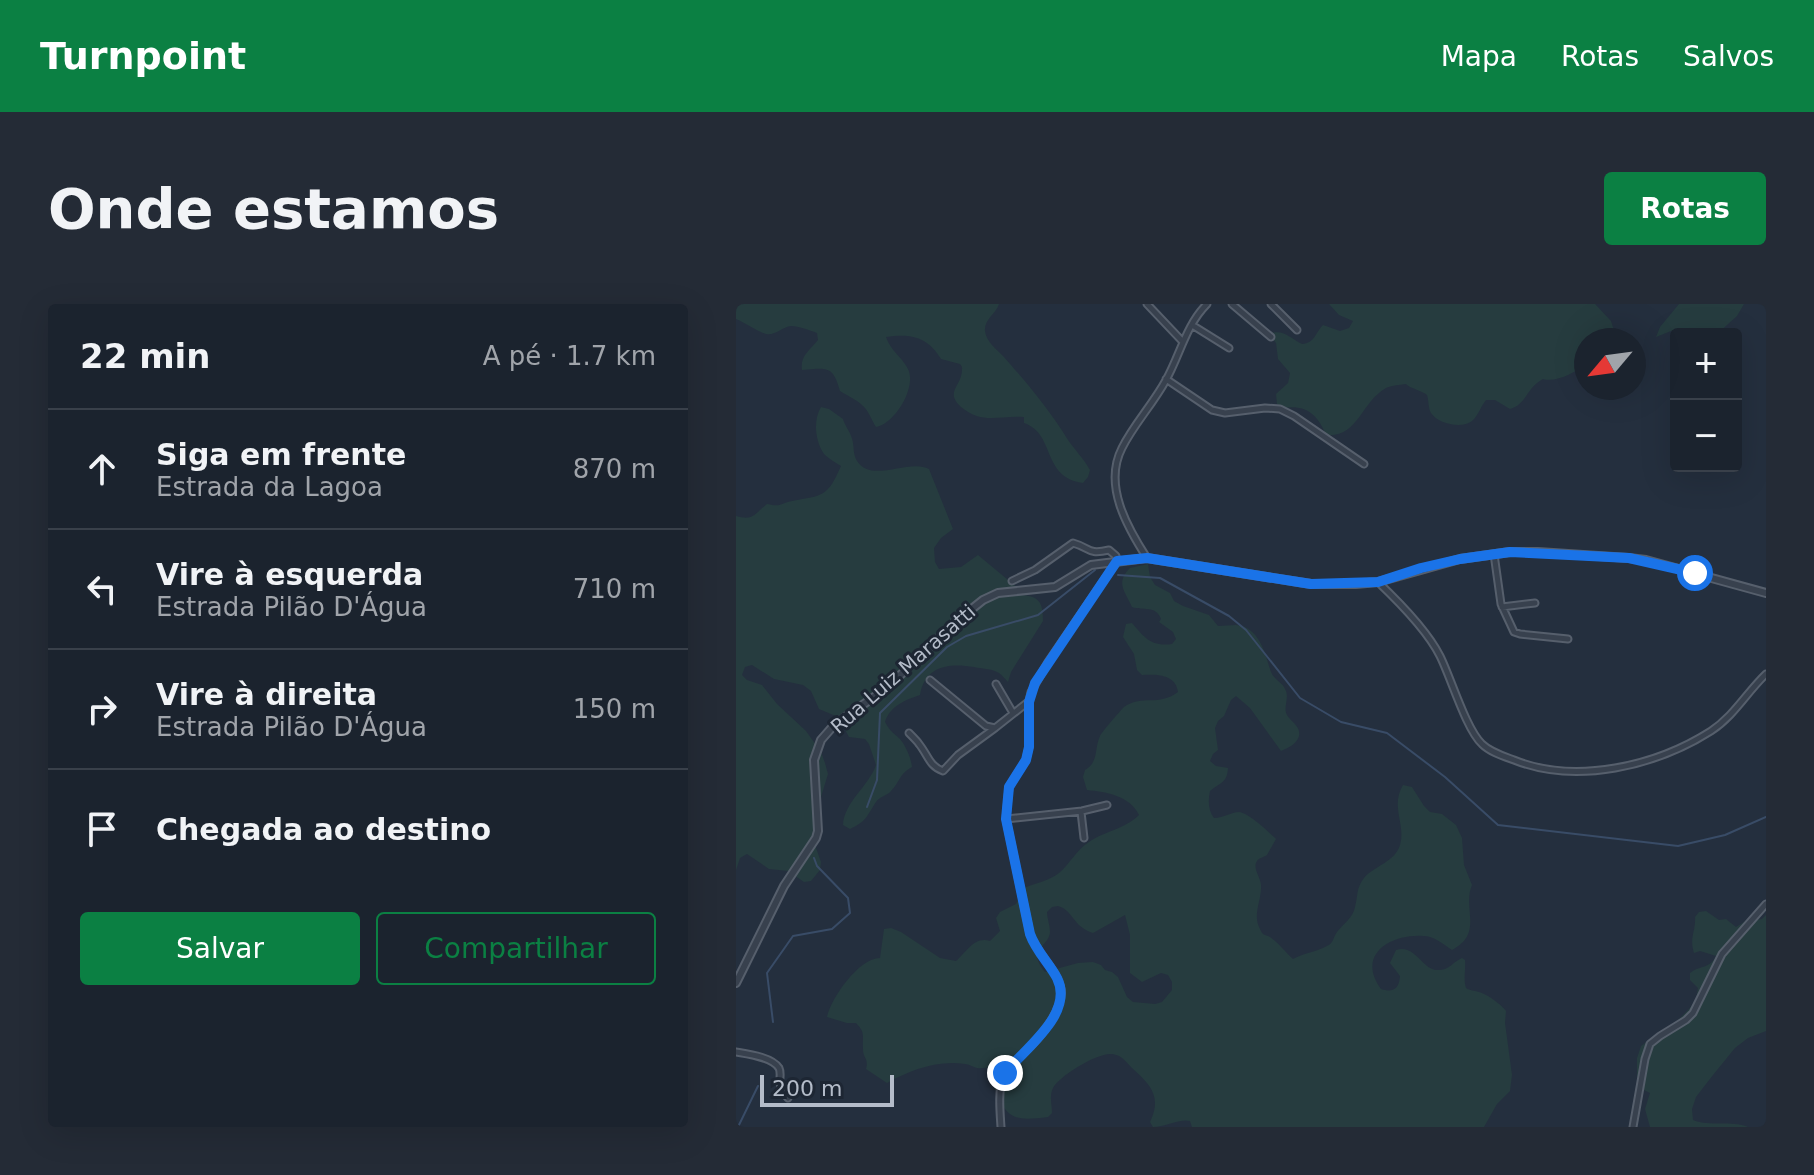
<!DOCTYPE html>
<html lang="pt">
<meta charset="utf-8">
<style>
body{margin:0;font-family:"DejaVu Sans",sans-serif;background:#242b36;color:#f1f3f6}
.controls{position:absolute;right:24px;top:24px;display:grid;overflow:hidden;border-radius:8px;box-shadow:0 8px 32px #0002}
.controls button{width:72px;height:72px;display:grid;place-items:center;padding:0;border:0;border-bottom:2px solid #39404a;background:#1b232e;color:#f1f3f6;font:40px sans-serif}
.compass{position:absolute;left:838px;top:24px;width:72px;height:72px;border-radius:50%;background:#1b232e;box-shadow:0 8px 32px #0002;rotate:241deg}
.scale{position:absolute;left:24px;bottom:20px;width:134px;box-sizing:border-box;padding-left:8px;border:4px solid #b4bcc9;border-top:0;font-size:22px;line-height:28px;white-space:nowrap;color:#b4bcc9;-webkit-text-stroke:6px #1d2633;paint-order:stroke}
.stop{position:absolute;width:24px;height:24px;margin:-18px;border:6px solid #1a73e8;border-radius:50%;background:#fff}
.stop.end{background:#1a73e8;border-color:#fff;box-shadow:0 2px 8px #0008}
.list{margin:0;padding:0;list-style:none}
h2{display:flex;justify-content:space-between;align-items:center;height:104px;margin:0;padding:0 32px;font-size:34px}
h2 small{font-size:26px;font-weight:400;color:#a0a4aa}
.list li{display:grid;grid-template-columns:52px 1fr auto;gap:24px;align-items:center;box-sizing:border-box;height:120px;padding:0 32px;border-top:2px solid #39404a}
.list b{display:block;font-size:30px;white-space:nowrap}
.list p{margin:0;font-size:26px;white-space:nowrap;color:#a0a4aa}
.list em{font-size:26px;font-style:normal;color:#a0a4aa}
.actions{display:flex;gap:16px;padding:24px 32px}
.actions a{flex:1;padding:18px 0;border:2px solid #0b8043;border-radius:8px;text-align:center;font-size:28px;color:#0b8043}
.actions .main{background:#0b8043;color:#fff}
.icon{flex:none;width:44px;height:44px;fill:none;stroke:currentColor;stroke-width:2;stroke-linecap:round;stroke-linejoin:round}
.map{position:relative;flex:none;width:1030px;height:823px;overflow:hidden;border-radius:8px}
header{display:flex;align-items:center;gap:48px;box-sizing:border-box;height:112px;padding:0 40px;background:#0b8043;color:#fff}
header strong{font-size:38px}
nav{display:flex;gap:44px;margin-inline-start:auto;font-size:28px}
.intro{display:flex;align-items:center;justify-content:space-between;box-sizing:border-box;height:192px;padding:0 48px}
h1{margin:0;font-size:56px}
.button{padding:20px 36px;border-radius:8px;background:#0b8043;color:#fff;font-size:28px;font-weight:700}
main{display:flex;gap:48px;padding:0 48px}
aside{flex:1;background:#1b232e;border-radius:8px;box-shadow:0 8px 32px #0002}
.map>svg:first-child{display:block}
.green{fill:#263c3f;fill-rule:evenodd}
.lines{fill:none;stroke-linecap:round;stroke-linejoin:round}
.stream{stroke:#394c67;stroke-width:2}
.minor-casing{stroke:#565f6c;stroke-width:9}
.tertiary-casing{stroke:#565f6c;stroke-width:10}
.minor{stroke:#38414e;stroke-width:5}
.tertiary{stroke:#38414e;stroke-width:6}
.route{stroke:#1a73e8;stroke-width:10}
.labels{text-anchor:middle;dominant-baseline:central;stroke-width:6;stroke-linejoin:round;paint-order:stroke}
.street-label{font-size:20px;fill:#b4bcc9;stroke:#1d2633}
</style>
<header>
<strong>Turnpoint</strong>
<nav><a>Mapa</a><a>Rotas</a><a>Salvos</a></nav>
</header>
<div class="intro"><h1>Onde estamos</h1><a class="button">Rotas</a></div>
<main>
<aside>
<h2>22 min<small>A pé · 1.7 km</small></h2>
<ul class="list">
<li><svg class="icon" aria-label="ahead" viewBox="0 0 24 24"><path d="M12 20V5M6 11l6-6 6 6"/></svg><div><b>Siga em frente</b><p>Estrada da Lagoa</p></div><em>870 m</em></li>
<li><svg class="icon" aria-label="left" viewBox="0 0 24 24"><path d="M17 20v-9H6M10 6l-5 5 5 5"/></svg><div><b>Vire à esquerda</b><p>Estrada Pilão D'Água</p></div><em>710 m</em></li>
<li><svg class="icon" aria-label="right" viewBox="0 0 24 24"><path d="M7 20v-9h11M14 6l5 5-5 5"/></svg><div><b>Vire à direita</b><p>Estrada Pilão D'Água</p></div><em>150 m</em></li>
<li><svg class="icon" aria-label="arrive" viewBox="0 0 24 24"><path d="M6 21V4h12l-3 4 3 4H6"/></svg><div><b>Chegada ao destino</b></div></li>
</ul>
<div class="actions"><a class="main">Salvar</a><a>Compartilhar</a></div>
</aside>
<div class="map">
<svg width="1030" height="823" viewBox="0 0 1030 823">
<rect width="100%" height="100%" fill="#242f3e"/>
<path class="green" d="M0,0H263C260,10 248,15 249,27C250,37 260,45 267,52C290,78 313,105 332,136C339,146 348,155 354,166L352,173L347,179C305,173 320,130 288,119V113C263,111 247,121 225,103C222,100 219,97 218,93C216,83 227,78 226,63L224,60L205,55C192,33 175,29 150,33C154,46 166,53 172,65C181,83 159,120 140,123C136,117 134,110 129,104C123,97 112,92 104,87C97,61 91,64 66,66C64,52 73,47 82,36L81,29C73,26 63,22 55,22C46,23 39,32 30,30C22,28 10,19 0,15Z
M593,0H859L875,17L881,36H850V60C840,68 820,79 807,75C790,84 791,100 774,105L759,96H750C745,102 742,112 736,117C726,125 702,120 695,109C692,104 693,97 691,91C685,86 675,85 670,80C663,81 657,81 650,84C625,98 622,134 590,131C582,110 569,100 547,104L541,100L540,90L552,79L554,69L542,55L540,39L533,30C547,24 554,34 566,40C579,39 579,29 587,21L604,27L613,24L617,17L603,11Z
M943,0H1008L1001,12L981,30H954L943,27H935L920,33L924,23Z
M85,103L93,105L107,115C109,122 113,126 115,132C119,140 116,149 121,157C136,180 173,154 193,165L217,225L205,234L198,244L199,258L203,265L225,263L242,251L283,285L285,291C304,292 307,299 307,317L275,368L272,378C269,375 266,371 263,369C255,364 246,365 238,363C214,359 189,361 184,391C169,396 154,402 149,418C155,429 157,428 164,435C170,442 175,454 176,463C163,470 164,478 155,487C151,492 144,492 140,498C130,513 131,517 114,525L107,521C108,498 133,482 140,461L133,440L129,435L113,433L102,413L83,405L75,387L67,381L38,375L16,361L9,363L6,371L11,376L26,381L41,400L70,427L85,448L89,459L92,470L82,503L80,544L85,558L84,566L75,577L68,578L52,567L33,565L11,550L4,554L0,566V212C18,217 18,210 31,200C45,203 43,200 56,197C87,191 91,194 105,162C99,158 93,155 88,150C79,137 77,116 85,103Z
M412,260L414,273L419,281L434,289L438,297L447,302L473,311L482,322C488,322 494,321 500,321C524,323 529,350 535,368C538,376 547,378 550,387C553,395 547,404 551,411C555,418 565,422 563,432C561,440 552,444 545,447L514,404L500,392L495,396L488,412L482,417L479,424L482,446L477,450L474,457L480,462L492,464C491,479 485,478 474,487C472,496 472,506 478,514C488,514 495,508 503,508C513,509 533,528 540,535L531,551C528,553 523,554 521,557C516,564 525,574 525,581C526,596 516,611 524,625C527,632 528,630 534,633C543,639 549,648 557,655C568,649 580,648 591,642C598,639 597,633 601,628C608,619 617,614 619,603C622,592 620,584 628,574C638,562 659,558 664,541C670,520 654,503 667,481L676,483L688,502L694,508L706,510L720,521L726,534L728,561L736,581C726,605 748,629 716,646C707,640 698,632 687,632C654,630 620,651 645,685C657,689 663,685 664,672L654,659L660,646C680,639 686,668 704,666C713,666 718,657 726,654L729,656C730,666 727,674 730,684C734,687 738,686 743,688C751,690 766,701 770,707L769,719L776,771L774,787L761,800L748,823H456L454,817C445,814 429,823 417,823L414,818C426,793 415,781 396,764C390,758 386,751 376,750C362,748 323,772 317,784C313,792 316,800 316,809L312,813C286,816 272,818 262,792C259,785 256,780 255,773L262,768L260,764C253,762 247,765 241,764C237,763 233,760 229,760C201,756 175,766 151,779L130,765C133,754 127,755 127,745C126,732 130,729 120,719H111L91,713C95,694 123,654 144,654L148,625L155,624L165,628L204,654L220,657C231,648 238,632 254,637L264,627L260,614L264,608L280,600L288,584C299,579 313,577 323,569C334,560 340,546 353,538C369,527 389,525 403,511C394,492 371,488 351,486L347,473L349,466C363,458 358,445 364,432C365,429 385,406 388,403C407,390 422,403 442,388C440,370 420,370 406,371L401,366L398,350L387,333L390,320L396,319C408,333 415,343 436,340L440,335L437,328L423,318L425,315C420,301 407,307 396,303C389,287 379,279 394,264ZM322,602C337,606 337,623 357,629L389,611L394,631V669L406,678L425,669L432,671L436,678V686L426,698L419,700L397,698L391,693L382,673L376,668L369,666L365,661L357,658L342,659L309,668C290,645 313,643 314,628C314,621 311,614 311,608L316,603Z
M970,607L983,616L990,615L1000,623L1008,618L1026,615L1030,611V727L1012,734L999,744L977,771L960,793L956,805L957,816C974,823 995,816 1012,823H914L909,805L914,789L904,784L901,777V754L905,742L912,737L924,734L953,705L960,696L962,684L954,676V669C964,661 974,665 980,652L964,647L958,649C953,634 960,627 959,613L963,608Z"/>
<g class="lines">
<path class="stream" d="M382,271L424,274L493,312L510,326L564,394L605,418L651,429L709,473L762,521L942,542L989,531L1030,513
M131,503L141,476L144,409L211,343L230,332L302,311L359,266
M37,718L31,669L57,632L96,625L114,609L112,594L81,562L78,554
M2,823L22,782"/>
<g class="minor-casing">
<path id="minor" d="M411,0L447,38
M496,0L535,33
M535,0L561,26
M456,21L493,44
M430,75L476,106L489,109L529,104L544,105L558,112L628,160
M758,250L765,300L778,328L784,330L832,335
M411,254C391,223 367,181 386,144C398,120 417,100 430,76C444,51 450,21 471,0
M642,278C663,298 691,326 704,352C715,374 730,425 746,440C754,448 767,452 778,456C840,481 920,462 975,427C998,412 1011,388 1030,370
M766,303L799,299
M194,376L250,422L259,424L292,398
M260,380L277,409
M173,429C174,430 182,438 183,440C192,451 193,462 207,467L222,451L259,424
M345,508L348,534
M270,515L346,507L371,501
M0,748C12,750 36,753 43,764C46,770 42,777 45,783C46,786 50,792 52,794
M265,823C264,808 262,787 267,772C270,763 281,756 288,749C302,736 328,706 325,685C321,665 301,650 294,630L270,515L273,483L290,456L293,443V398L295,388L312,358L381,257L380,252L373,246C351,251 355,244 337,239L299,266L276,277
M897,823L909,755L914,740L924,732L950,716L957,709L986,650L1030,600"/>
</g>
<g class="tertiary-casing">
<path id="tertiary" d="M0,679L48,582L80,534L82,527L78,456L85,436L99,420L151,384L217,320L247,296L262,289L319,283L355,261L411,254L575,280H620L642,278L724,255L774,248H802L893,254L910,256L1030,289"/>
</g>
<use href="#minor" class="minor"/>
<use href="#tertiary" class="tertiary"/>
</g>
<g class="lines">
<path class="route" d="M269,769C288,745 339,710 321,674C313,659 300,647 294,630L270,515L273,483L290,456L293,443V398L299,379L381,257L411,254L575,280L642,278L685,264L724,255L774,248L893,254L959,269"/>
</g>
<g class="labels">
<g class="street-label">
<text transform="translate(167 365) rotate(-41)">Rua Luiz Marasatti</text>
</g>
</g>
</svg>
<div class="controls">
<button>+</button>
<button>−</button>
</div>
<svg class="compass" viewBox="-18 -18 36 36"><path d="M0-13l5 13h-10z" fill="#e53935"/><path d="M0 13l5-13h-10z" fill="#a0a4aa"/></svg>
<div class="scale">200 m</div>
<div class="stop" style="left:959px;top:269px"></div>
<div class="stop end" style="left:269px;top:769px"></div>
</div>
</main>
